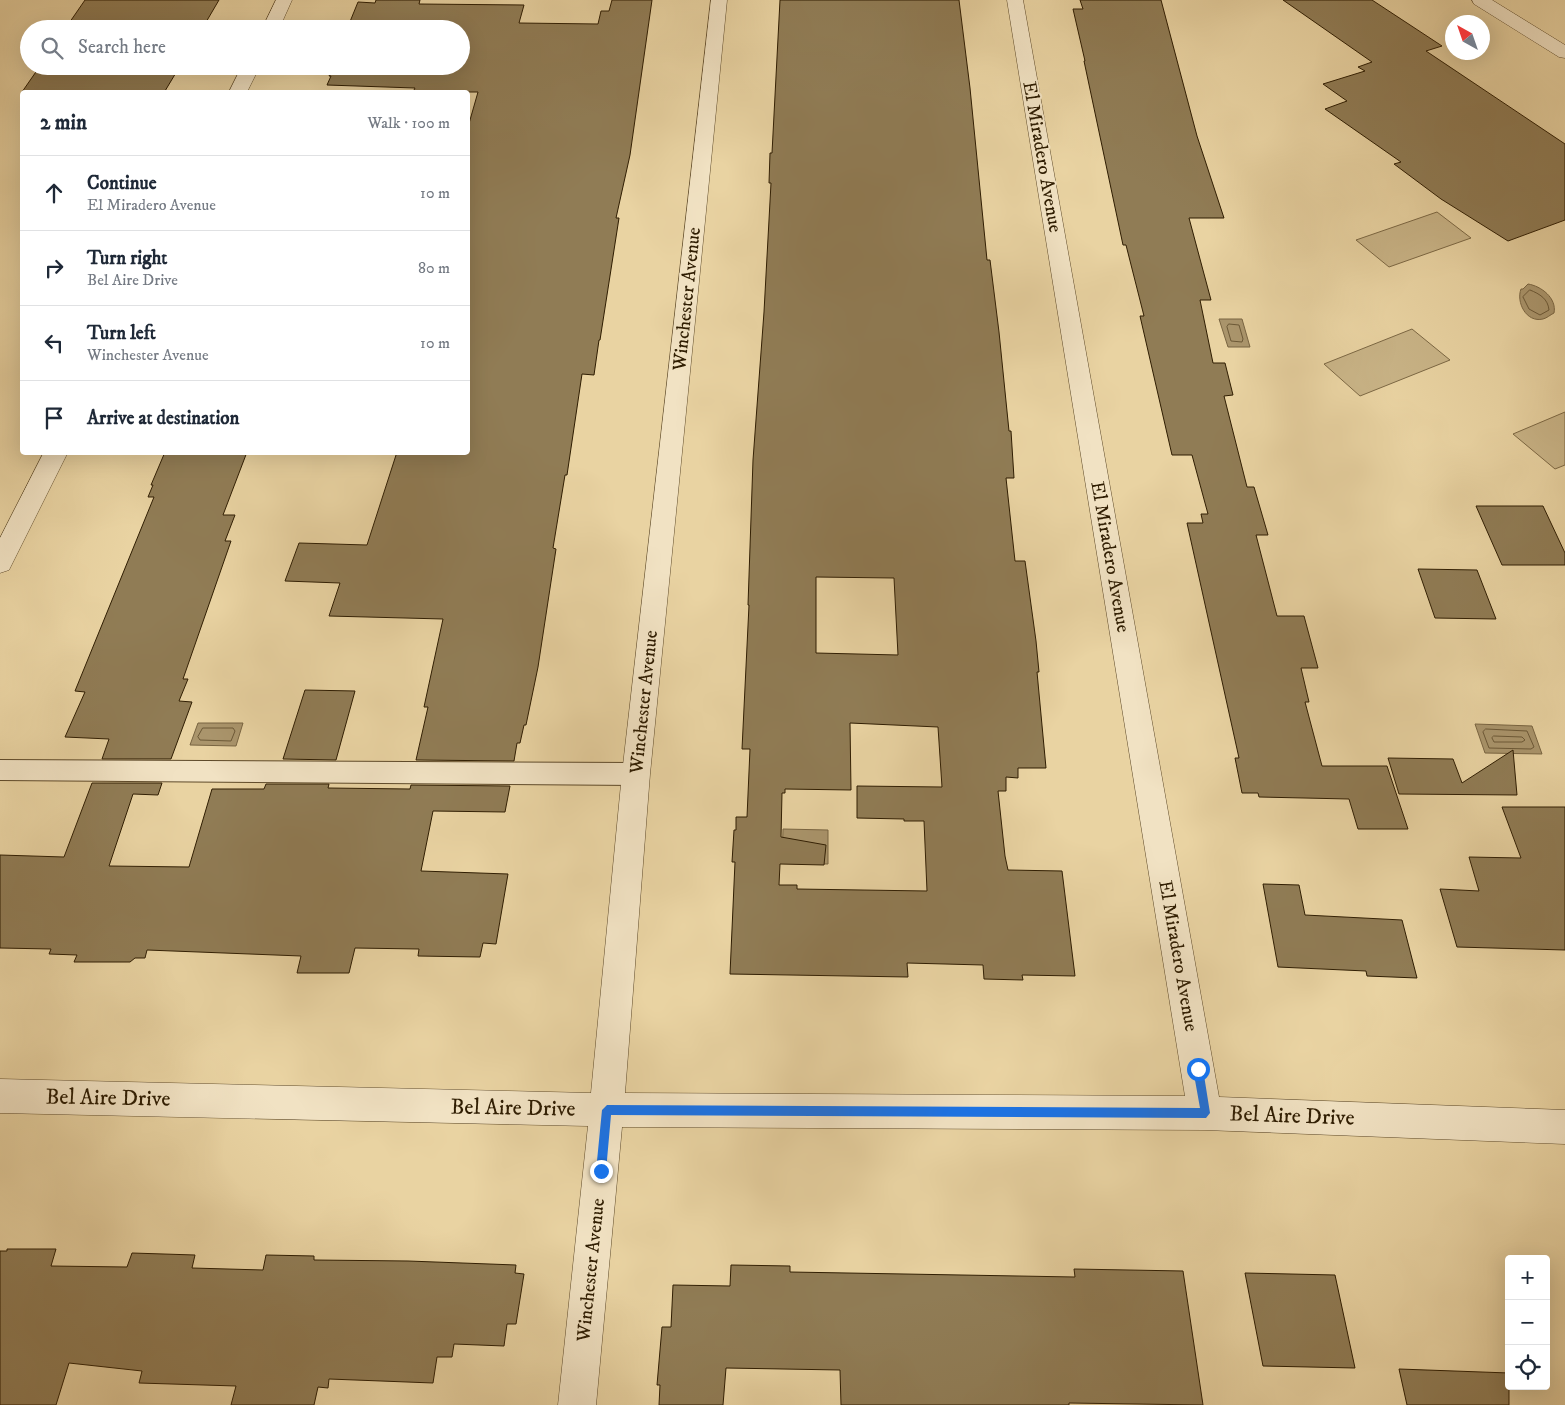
<!DOCTYPE html>
<meta charset="utf-8">
<style>
body{margin:0;font-family:"IM FELL DW Pica",serif;background:#f2f2f3;color:#1f2937}
.controls{position:absolute;right:15px;bottom:15px;display:grid;overflow:hidden;border-radius:5px;box-shadow:0 5px 20px #0002}
.controls button{width:45px;height:45px;display:grid;place-items:center;padding:0;border:0;border-bottom:1px solid #e0e1e3;background:#fff;color:#1f2937;font:25px sans-serif}
.compass{position:absolute;left:1445px;top:15px;width:45px;height:45px;border-radius:50%;background:#fff;box-shadow:0 5px 20px #0002;rotate:320deg}
.stop{position:absolute;width:15px;height:15px;margin:-11px;border:4px solid #1a73e8;border-radius:50%;background:#fff}
.stop.end{background:#1a73e8;border-color:#fff;box-shadow:0 1px 5px #0008}
.list{margin:0;padding:0;list-style:none}
h2{display:flex;justify-content:space-between;align-items:center;height:65px;margin:0;padding:0 20px;font-size:21px}
h2 small{font-size:16px;font-weight:400;color:#747a83}
.list li{display:grid;grid-template-columns:32px 1fr auto;gap:15px;align-items:center;box-sizing:border-box;height:75px;padding:0 20px;border-top:1px solid #e0e1e3}
.list b{display:block;font-size:19px;white-space:nowrap}
.list p{margin:0;font-size:16px;white-space:nowrap;color:#747a83}
.list em{font-size:16px;font-style:normal;color:#747a83}
.icon{flex:none;width:28px;height:28px;fill:none;stroke:currentColor;stroke-width:2;stroke-linecap:round;stroke-linejoin:round}
.map{position:relative;flex:none;width:1565px;height:1405px;overflow:hidden}
.search{position:absolute;background:#fff;box-shadow:0 5px 20px #0002;left:20px;top:20px;width:450px;height:55px;display:flex;align-items:center;gap:12px;box-sizing:border-box;padding:0 18px;border-radius:28px;color:#747a83;font-size:19px}
.panel{position:absolute;background:#fff;box-shadow:0 5px 20px #0002;left:20px;top:90px;width:450px;height:365px;border-radius:5px}
.map>svg:first-child{display:block}
.green{fill:#c9b487;stroke:#7c6844}
.water{fill:#aa956c;stroke:#796542}
.lines{fill:none;stroke-linecap:round;stroke-linejoin:round}
.shore{stroke:#6c5937;stroke-width:1}
.building{fill:#907c55;stroke:#2f1d02;fill-rule:evenodd}
.service-casing{stroke:#5e4a2a;stroke-width:2}
.minor-casing{stroke:#5e4a2a;stroke-width:1}
.service{fill:#f1e2c3;fill-rule:evenodd}
.minor{fill:#f1e2c3;fill-rule:evenodd}
.route{fill:#1a73e8}
.labels{text-anchor:middle;dominant-baseline:central;stroke-width:4;stroke-linejoin:round;paint-order:stroke}
.street-label{font-size:19px;fill:#2f1d02;stroke:#f1e2c3}
.near-street-label{font-size:22px;fill:#2f1d02;stroke:#f1e2c3}
</style>
<div class="map">
<svg width="1565" height="1405" viewBox="0 0 1565 1405">
<rect width="100%" height="100%" fill="#e9d3a2"/>
<filter id="stains"><feTurbulence type="fractalNoise" baseFrequency=".004" numOctaves="4"/><feColorMatrix values="0 0 0 0 .2 0 0 0 0 .09 0 0 0 0 .02 0 0 0 .5 -.17"/></filter>
<radialGradient id="worn" r=".72"><stop offset=".6" stop-color="#630" stop-opacity="0"/><stop offset="1" stop-color="#630" stop-opacity=".3"/></radialGradient>
<path class="green" d="M1437,212L1471,238L1389,267L1356,240Z
M1412,329L1450,360L1360,396L1324,364Z
M1565,412V465L1555,469L1513,434Z"/>
<path class="water" d="M1528,284C1541,286 1557,298 1554,313C1550,315 1547,318 1543,319C1526,323 1516,302 1521,289H1523Z
M1219,319H1242L1250,347H1228Z
M198,723H243L236,746L190,745Z
M1475,724L1532,726L1542,754L1485,753Z
M783,829L828,830V864L782,863Z"/>
<g class="lines">
<path class="shore" d="M1530,290C1540,294 1548,299 1549,310L1540,315L1529,309L1523,297Z
M1229,324L1239,325L1243,339L1242,342L1231,341L1227,327Z
M203,728H233L235,731L231,741L200,740L198,737Z
M1486,729L1527,731L1534,747L1531,749L1489,748L1483,732Z
M1494,736L1522,737L1525,740L1522,742H1494L1492,738Z"/>
</g>
<path class="building" d="M85,0H219L202,29H65Z
M376,0H420L419,4L524,5L519,23L598,24L601,11H609L612,0H652L630,155L616,218H619L600,340H599L594,375L582,374L567,475H565L553,548L556,549L538,667L526,725H524L520,743H517L514,761L416,760L428,707H424L443,619L329,616L340,583L285,581L299,543L367,545L397,452H468V127L478,92H413L415,88L327,85L331,76H329L331,72H329L331,66H461V29H347L358,2L375,3Z
M780,0H959L970,88L987,260H990L999,332L1009,431H1011L1014,478H1006L1015,561H1025L1036,641L1039,672H1037L1046,768H1018V778L1006,777V791H998L1005,856L1008,870L1062,871L1075,976L1022,975L1023,980L984,979L983,965L907,963L908,977L730,974L735,862H732L734,830H736V817H747L750,749H742L749,605H748L753,460L764,312L771,183H769L770,153H772ZM816,577L894,578L898,655L816,653ZM850,723L938,727L942,787L857,786V818L904,819V821H924L927,891L797,889V885H779L780,864L824,865L826,845L781,837L782,793H785V789L851,790Z
M1080,0H1161L1197,136L1224,218H1189L1211,300H1200L1213,363H1225L1233,395L1224,396L1247,487H1254L1268,535H1256L1277,616H1304L1318,668H1301L1309,702H1305L1322,766H1387L1408,829H1358L1349,799L1259,797L1258,793H1242L1235,758H1239L1187,523H1203L1201,514H1208L1192,455H1172L1140,316H1144L1126,245H1123L1084,61H1085L1073,9H1083Z
M1283,0H1372L1442,46L1426,51L1565,144V220L1508,241L1441,199L1394,164L1401,162L1325,109L1347,101L1323,84L1365,71L1358,67L1372,62Z
M40,66H180L165,91L22,92Z
M165,452H247L223,515H235L225,541H231L183,679H188L179,701L192,702L171,759H102L109,739L65,737L85,692L75,691L154,497H148L153,485H151Z
M1476,506H1543L1565,553V565H1502Z
M1418,569L1477,570L1496,619L1435,618Z
M305,690L355,691L336,760L283,759Z
M1513,750L1517,795L1399,794L1388,758L1453,759L1462,783Z
M92,783H162L158,795L133,794L109,866L189,867L212,789H264L266,784H329L328,788L410,789L411,785L510,786L505,812L433,811L421,871L508,874L496,944L483,943L480,957L418,956L419,949L355,948L349,973H297L301,956L147,950L145,958H135L130,962H74L77,955L49,954L51,949L0,948V855L64,857Z
M1502,807H1565V950L1457,947L1440,889L1479,891L1469,857L1521,858Z
M1263,884L1299,885L1305,915L1402,920L1417,978L1367,976L1366,971L1278,967Z
M7,1249H56L51,1266L127,1267L132,1253L195,1255L192,1268L263,1270L266,1255L314,1256V1260L408,1261L516,1265L515,1273L524,1274L516,1324H507L504,1346L454,1344L452,1357H437L433,1383L329,1379L328,1388L318,1387L314,1405H231L236,1386L139,1383L142,1371L69,1363L56,1405H0V1251H7Z
M731,1265L790,1266V1272L1075,1277L1074,1269L1183,1271L1203,1405L1069,1403V1405H841L840,1370L726,1368L723,1405H659L660,1385H657L662,1327H671L673,1285L730,1286Z
M1245,1273L1335,1275L1355,1368L1263,1366Z
M1399,1369L1509,1373V1405H1407Z"/>
<g class="lines">
<g class="service-casing">
<path id="service" d="M0,760L636,763L645,767L648,774L645,781L636,785L0,780Z"/>
</g>
<g class="minor-casing">
<path id="minor" d="M276,0H292L279,29H262Z
M711,0H727L650,774L625,1093L1185,1096L1007,0H1023L1219,1097L1565,1110V1144L1205,1130L622,1127L596,1405H558L588,1126L0,1113V1079L591,1093L622,774Z
M1472,0H1492L1565,45V58L1559,57L1474,4Z
M242,66H260L247,92H229Z
M44,452H68L9,570L0,573V538Z"/>
</g>
<use href="#service" class="service"/>
<use href="#minor" class="minor"/>
</g>
<path class="route" d="M1198,1064L1203,1069L1210,1113L1206,1118L611,1115L606,1171L605,1174L601,1176L598,1174L596,1171L602,1110L607,1105L1200,1108L1193,1069Z"/>
<g class="labels">
<g class="street-label">
<text transform="translate(1042 157) rotate(80)">El Miradero Avenue</text>
<text transform="translate(687 299) rotate(-84)">Winchester Avenue</text>
<text transform="translate(1110 557) rotate(80)">El Miradero Avenue</text>
<text transform="translate(644 702) rotate(-84)">Winchester Avenue</text>
<text transform="translate(1178 956) rotate(80)">El Miradero Avenue</text>
<text transform="translate(591 1270) rotate(-84)">Winchester Avenue</text>
</g>
<g class="near-street-label">
<text transform="translate(108 1098) rotate(1)">Bel Aire Drive</text>
<text transform="translate(513 1108) rotate(1)">Bel Aire Drive</text>
<text transform="translate(1292 1116) rotate(2)">Bel Aire Drive</text>
</g>
</g>
<rect width="100%" height="100%" filter="url(#stains)"/>
<rect width="100%" height="100%" fill="url(#worn)"/>
</svg>
<div class="controls">
<button>+</button>
<button>−</button>
<button><svg class="icon" aria-label="locate" viewBox="0 0 24 24"><circle cx="12" cy="12" r="6"/><path d="M12 2v4M12 18v4M2 12h4M18 12h4"/></svg></button>
</div>
<svg class="compass" viewBox="-18 -18 36 36"><path d="M0-13l5 13h-10z" fill="#e53935"/><path d="M0 13l5-13h-10z" fill="#747a83"/></svg>
<div class="stop" style="left:1198px;top:1069px"></div>
<div class="stop end" style="left:601px;top:1171px"></div>
<div class="search"><svg class="icon" aria-label="search" viewBox="0 0 24 24"><circle cx="10" cy="10" r="6"/><path d="M15 15l6 6"/></svg>Search here</div>
<section class="panel">
<h2>2 min<small>Walk · 100 m</small></h2>
<ul class="list">
<li><svg class="icon" aria-label="ahead" viewBox="0 0 24 24"><path d="M12 20V5M6 11l6-6 6 6"/></svg><div><b>Continue</b><p>El Miradero Avenue</p></div><em>10 m</em></li>
<li><svg class="icon" aria-label="right" viewBox="0 0 24 24"><path d="M7 20v-9h11M14 6l5 5-5 5"/></svg><div><b>Turn right</b><p>Bel Aire Drive</p></div><em>80 m</em></li>
<li><svg class="icon" aria-label="left" viewBox="0 0 24 24"><path d="M17 20v-9H6M10 6l-5 5 5 5"/></svg><div><b>Turn left</b><p>Winchester Avenue</p></div><em>10 m</em></li>
<li><svg class="icon" aria-label="arrive" viewBox="0 0 24 24"><path d="M6 21V4h12l-3 4 3 4H6"/></svg><div><b>Arrive at destination</b></div></li>
</ul>
</section>
</div>
